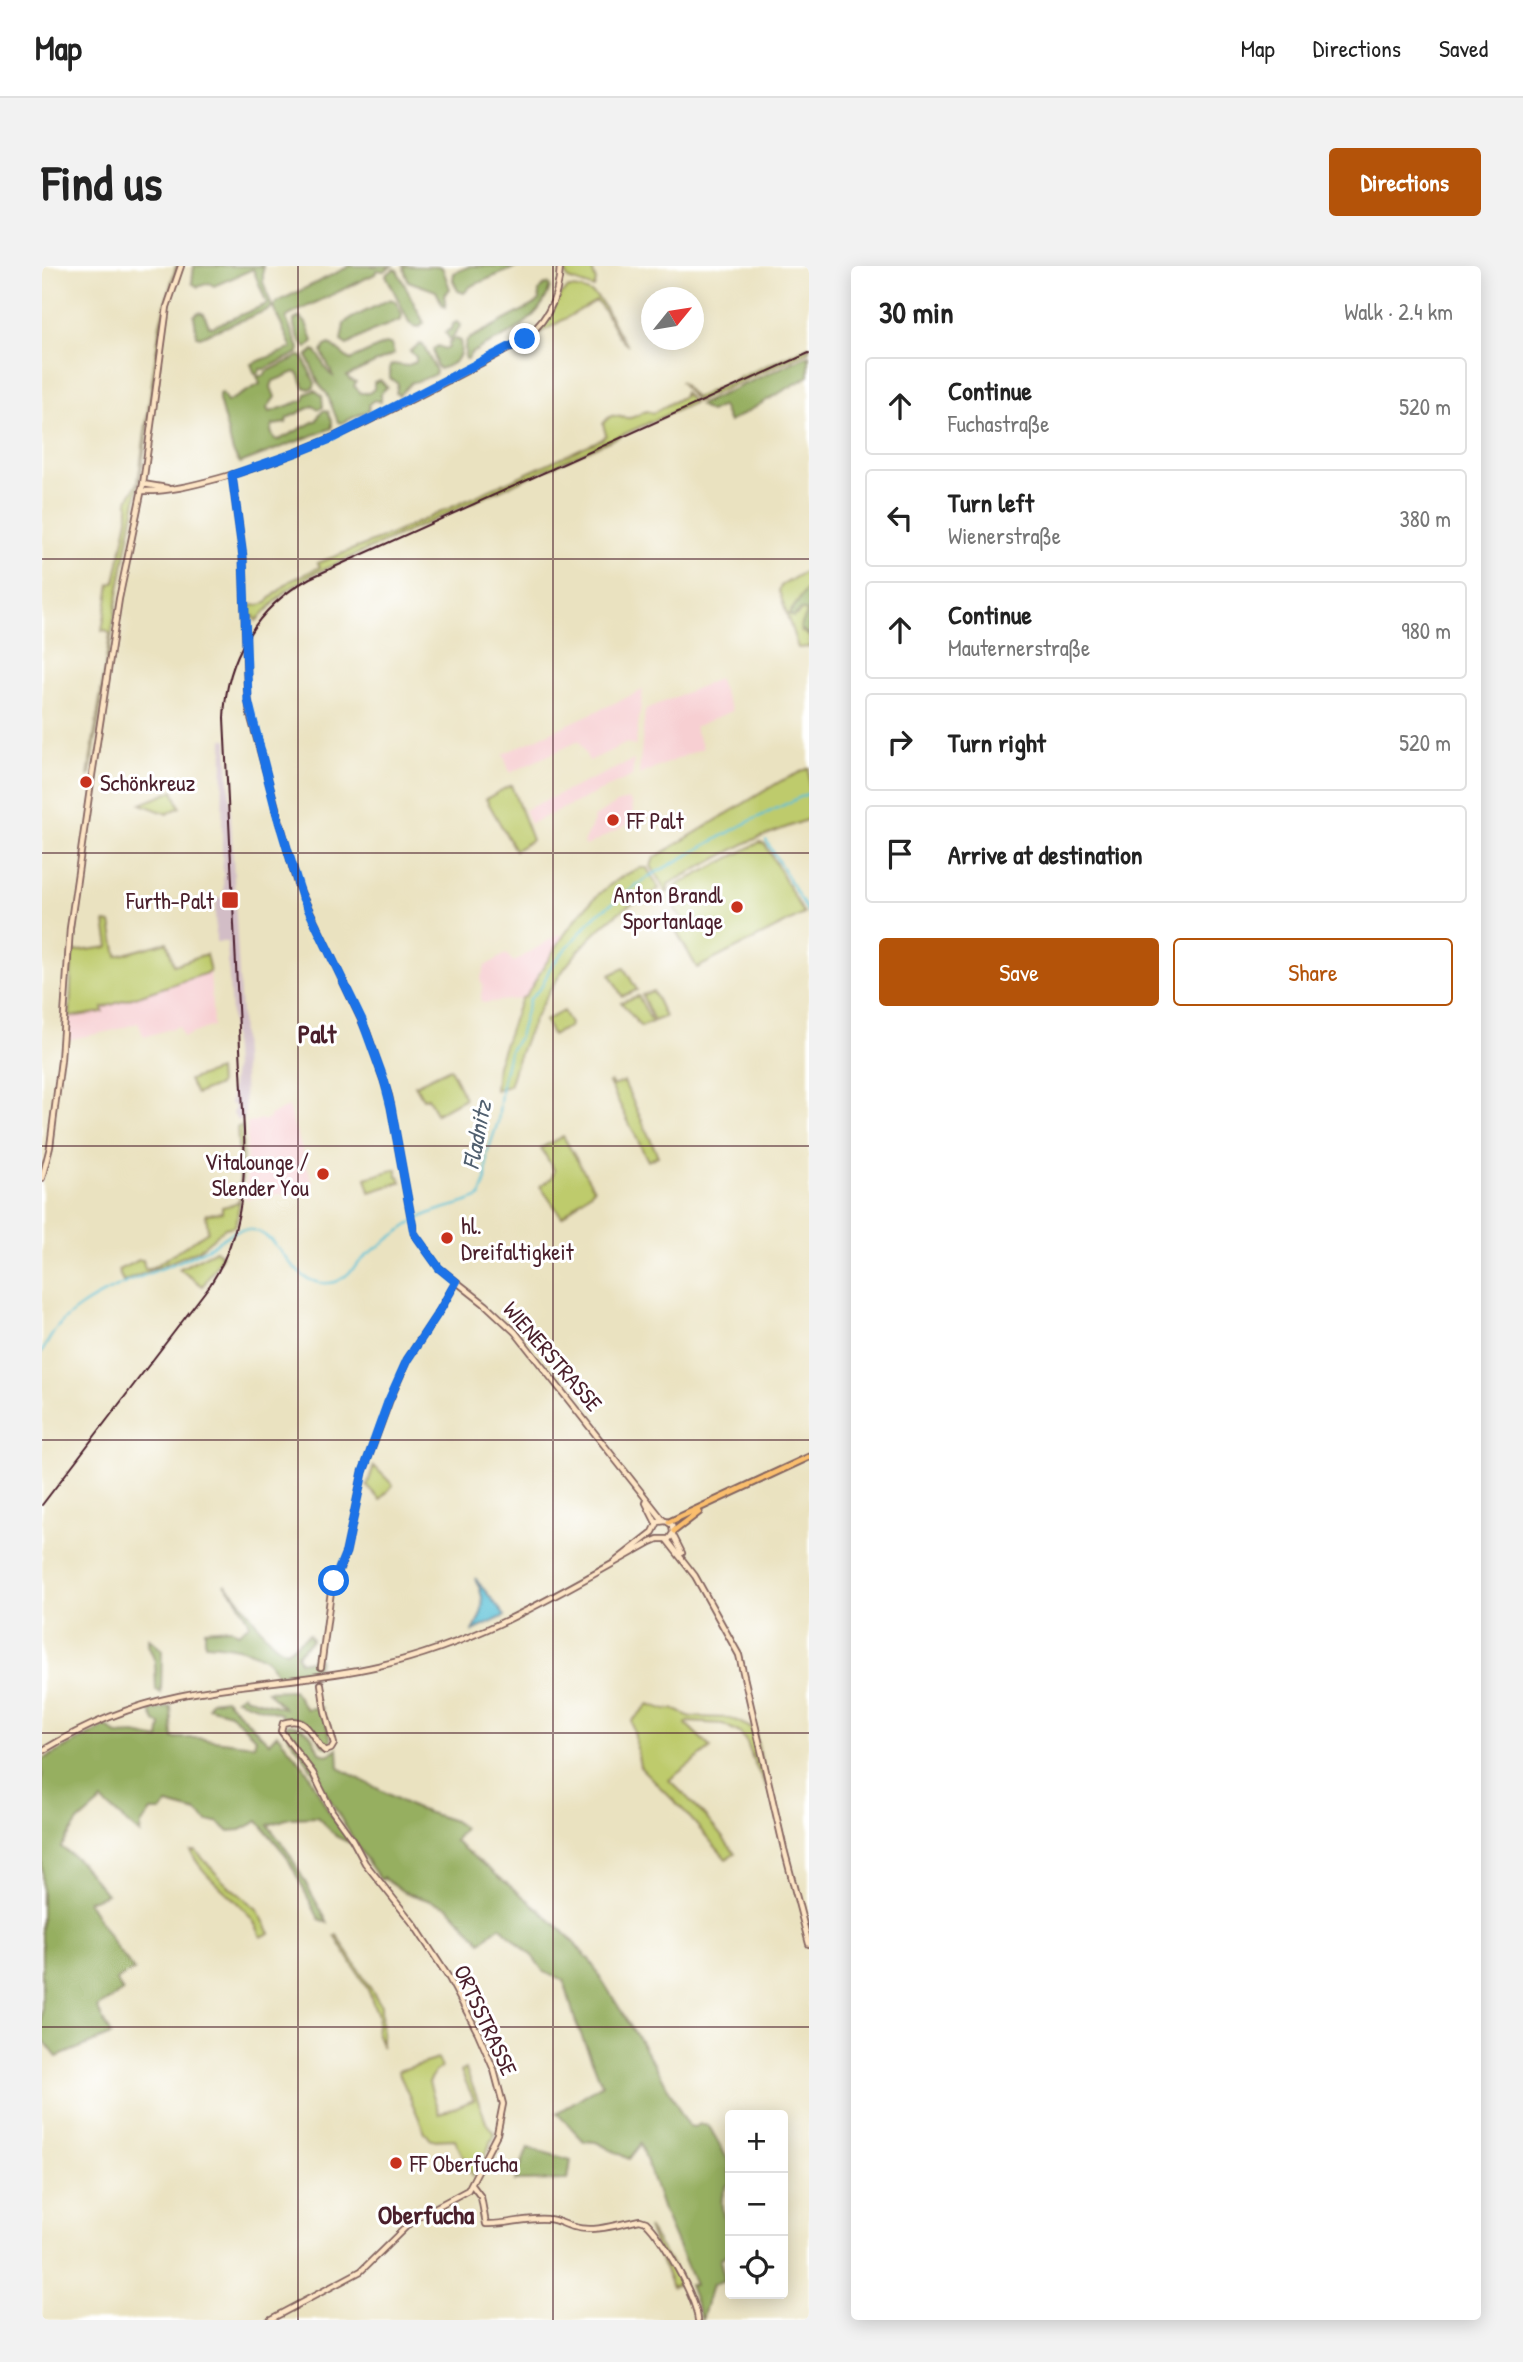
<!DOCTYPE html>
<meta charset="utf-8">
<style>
body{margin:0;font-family:"Patrick Hand",sans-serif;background:#f2f2f2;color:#222}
.controls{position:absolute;right:21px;bottom:21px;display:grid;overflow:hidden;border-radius:7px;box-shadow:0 4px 18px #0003}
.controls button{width:63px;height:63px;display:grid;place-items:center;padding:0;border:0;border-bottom:2px solid #e0e0e0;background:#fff;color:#222;font:35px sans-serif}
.compass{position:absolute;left:599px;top:21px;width:63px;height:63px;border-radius:50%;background:#fff;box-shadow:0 4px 18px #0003;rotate:60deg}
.stop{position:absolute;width:21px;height:21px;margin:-16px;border:5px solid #1a73e8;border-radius:50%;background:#fff}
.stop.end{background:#1a73e8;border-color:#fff;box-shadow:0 2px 7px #0008}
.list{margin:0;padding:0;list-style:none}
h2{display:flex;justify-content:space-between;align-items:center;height:91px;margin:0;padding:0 28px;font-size:30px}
h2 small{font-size:23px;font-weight:400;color:#767676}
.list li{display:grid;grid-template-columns:46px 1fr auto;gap:21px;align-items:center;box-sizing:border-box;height:98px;margin:0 14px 14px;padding:0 14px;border:2px solid #e0e0e0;border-radius:7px}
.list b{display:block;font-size:26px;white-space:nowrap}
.list p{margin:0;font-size:23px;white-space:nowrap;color:#767676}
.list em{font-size:23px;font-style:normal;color:#767676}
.actions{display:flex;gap:14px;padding:21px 28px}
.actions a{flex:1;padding:16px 0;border:2px solid #b45309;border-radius:7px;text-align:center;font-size:24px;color:#b45309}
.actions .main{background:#b45309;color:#fff}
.icon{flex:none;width:38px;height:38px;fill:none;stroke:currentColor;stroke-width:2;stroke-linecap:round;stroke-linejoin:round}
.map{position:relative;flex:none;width:767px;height:2054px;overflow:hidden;border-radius:7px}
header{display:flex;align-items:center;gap:42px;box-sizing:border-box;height:98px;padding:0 35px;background:#fff;border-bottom:2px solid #e0e0e0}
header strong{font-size:33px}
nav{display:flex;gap:38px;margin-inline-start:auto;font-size:24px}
.intro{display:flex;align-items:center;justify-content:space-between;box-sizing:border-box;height:168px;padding:0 42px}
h1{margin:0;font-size:49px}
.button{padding:18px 32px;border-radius:7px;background:#b45309;color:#fff;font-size:24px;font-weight:700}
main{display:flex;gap:42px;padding:0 42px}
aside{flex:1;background:#fff;border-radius:7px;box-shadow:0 4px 18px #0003}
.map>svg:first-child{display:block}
.built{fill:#f7cfd2}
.industrial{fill:#d2bdc6}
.green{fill:#becb6c;stroke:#84754c;stroke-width:2}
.forest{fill:#96af60;stroke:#706746;stroke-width:2}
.water{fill:#59c0d6;stroke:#527080;stroke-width:2}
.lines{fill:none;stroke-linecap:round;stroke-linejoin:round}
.stream{stroke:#59c0d6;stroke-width:2}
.secondary-casing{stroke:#82635f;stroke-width:8}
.primary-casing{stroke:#82635f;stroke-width:9}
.secondary{stroke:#fde5c5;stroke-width:4.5}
.primary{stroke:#fabe6d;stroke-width:5}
.rail{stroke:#4a1f2b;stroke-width:2}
.route{stroke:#1a73e8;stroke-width:9}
.grid{fill:none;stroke:#4a1f2b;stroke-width:2;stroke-opacity:0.55}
.poi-dot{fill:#c8321e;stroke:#fff;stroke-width:2.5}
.labels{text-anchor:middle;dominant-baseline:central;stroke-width:6;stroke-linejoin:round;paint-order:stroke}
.poi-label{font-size:23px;fill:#4a1f2b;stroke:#fff;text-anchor:start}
.street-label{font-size:23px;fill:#4a1f2b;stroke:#fff}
.water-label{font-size:24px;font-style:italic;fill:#505f6f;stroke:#fff}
.quarter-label{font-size:26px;font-weight:bold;fill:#4a1f2b;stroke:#fff}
</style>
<header>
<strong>Map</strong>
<nav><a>Map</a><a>Directions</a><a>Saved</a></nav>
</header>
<div class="intro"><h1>Find us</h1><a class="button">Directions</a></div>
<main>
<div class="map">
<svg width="767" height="2054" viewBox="0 0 767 2054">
<rect width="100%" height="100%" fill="#fff"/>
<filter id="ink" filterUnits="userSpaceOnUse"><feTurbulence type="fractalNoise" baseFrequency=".0143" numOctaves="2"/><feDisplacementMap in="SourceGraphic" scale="14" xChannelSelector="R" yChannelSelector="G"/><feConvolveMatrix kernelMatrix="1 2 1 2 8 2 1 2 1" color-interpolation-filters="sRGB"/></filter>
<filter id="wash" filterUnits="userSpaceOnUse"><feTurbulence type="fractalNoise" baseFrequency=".00686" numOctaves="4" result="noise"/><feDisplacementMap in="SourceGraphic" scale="28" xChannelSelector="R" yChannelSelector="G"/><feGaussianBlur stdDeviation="1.57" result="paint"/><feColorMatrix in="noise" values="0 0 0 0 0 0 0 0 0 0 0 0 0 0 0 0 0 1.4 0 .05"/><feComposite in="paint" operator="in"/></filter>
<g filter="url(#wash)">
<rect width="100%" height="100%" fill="#eae2c0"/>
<path class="built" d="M676,413L690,445L652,461L661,482L597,509L603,444Z
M601,424L593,482L592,479L585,477L547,495L537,475L468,507L461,488Z
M592,494L590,510L488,558L482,544Z
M586,533L590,537L592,555L544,580L541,577L552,555L551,552L575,537Z
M517,668L521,671L483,732L441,737L438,734L441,719L438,714L443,700L464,688L472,696Z
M168,706L171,760L141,771L137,760L102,771L96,757L73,764L25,774L28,751L60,746L59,742Z
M246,841L271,918L247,927L204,933L205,858L219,853L222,855L227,853L228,849Z"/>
<path class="industrial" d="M181,473H185L202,810L203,852L195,855L191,847L193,840L188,838L192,802L185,676H174L173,646L175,632L182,631L180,582Z"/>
<path class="green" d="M134,0H136L122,48L99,208L75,333L48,509L46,510L68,368L64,364L60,365L68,318L73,316L86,253V234L96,216L118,58Z
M521,0H549L554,15L552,22L526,13Z
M527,22C568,22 564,57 586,80C570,68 569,48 554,35L493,70L506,55L518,29Z
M767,80V85L654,136L638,115L653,132Z
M642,126L651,137L267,310L244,325L214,355L212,350L208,355L207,340L222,338L248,315L278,301L276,297L348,269L560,173L564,169L561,158C572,143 573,153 587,152C592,152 599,147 604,145L611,147L642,130Z
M767,303V320L747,348L755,349L759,344H763L765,347L759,365L767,370V381L756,382L737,325L739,320Z
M767,502V553L708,575L626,618V626H624L609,600L612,592L739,515Z
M469,519L490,574L473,584L444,533Z
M131,525L138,541L125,548L99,538Z
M718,576L723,578L762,648L655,702L632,661L642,655L633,644L630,626L637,618Z
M598,602H605L617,623C603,631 588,637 575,648C520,691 486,754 467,820L453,824L455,799L479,732L483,731C513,684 542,624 598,602Z
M63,656L69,657L75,690L125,676L132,699L164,688L168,706L60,742L61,746L28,751L30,686L67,681Z
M582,702L595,724L580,730L568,709Z
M611,725L623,751L612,755L600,729Z
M596,730L610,756L599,761L579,736Z
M521,745L528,758L527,761L510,769L503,755Z
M408,802L423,832L394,848L386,831L381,833L373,819Z
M176,804L177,819L154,828L147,814Z
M569,816L571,820L582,816L616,890L606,895L567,817Z
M200,860C201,894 201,927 193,960L183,962L157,984L81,1016L76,1004L97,994H101L103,1003L111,1001L166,965L164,948L180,946V941L193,938L197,934L198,909L195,861Z
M521,870L552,923L520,951L498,920L510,912L512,904L499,882Z
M355,903V910H357L359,916L328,926L324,912Z
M174,984L180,990L161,1020L137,1003Z
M332,1200L351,1219L338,1234L325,1220Z
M607,1438L624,1444L631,1443L649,1451L689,1452L709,1462L712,1461L725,1522L713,1499L705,1477L698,1467L681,1458L646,1456L644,1458L669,1482L627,1514C652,1537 673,1560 693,1588L684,1593L644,1547L598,1501L590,1455Z
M149,1585H154L181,1615L215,1643L228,1667L219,1671C206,1634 163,1618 149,1585Z
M295,1669L339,1739L340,1781L334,1766L336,1750L326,1724L293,1670Z
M396,1793L400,1801L393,1806L387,1816L397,1848L432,1834L419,1805L424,1803L445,1858L453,1868L442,1891L430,1910L413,1873L389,1874L383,1866L356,1805Z
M606,1962L609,1966L640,2016L630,2021Z"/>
<path class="forest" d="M152,0H221V16L230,40L228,43L158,71L155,70L152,50L157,46L162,48L167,60L170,61L225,38L211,3L172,20L167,17L156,21L150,17Z
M308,0H350L342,5L335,4L333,8L246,50L244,53L257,82L256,87L223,103H218L217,107L213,108L209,98L250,82L231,41L235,36Z
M361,0L400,1L408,23L402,29L404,41L401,40L394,25L366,15Z
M428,0H477L429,20L422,27L416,25L411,14L412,7Z
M352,3L355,4L382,57L378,61L371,60L367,56L344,9Z
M506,18L508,20C501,50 471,68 444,79C438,81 436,85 429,87L426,93H423V80L425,74L493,38L497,34C496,25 497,21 506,18Z
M348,33L353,35L360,48L359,54L330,65L305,79L299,75L302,58L306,54Z
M258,51L264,57L271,75L265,82C257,77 251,62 252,54Z
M415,56L419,59L410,72L418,75C422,93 411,99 397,103L394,99L391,83L396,80L403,83L407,82V77L410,76L403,66L410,63L411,58Z
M288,78L308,94L343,78H349L352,88L305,110L307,113L314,116L312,120L319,127H327L332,123V116L338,114L345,121L339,127V136L332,134L327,138V144L300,157L296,156L285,128L277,118L265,90L272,84C282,91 281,105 291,110L280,86L283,80Z
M378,78L381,79L394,105L393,108C388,111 375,116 370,116L357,129L354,127L356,118L348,112V100L351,98L364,100L374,96V91L368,85Z
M767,89V110L687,156L680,140L668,146L657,139Z
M257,90L261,91L273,117L272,121L267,123L262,121L257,108L253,106L231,115L229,121L233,131L225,142L227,146L231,145L262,134L264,128L273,124L280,130L281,141L276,143L271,140L245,152L244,157L231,159L229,165L232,173L237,174L275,154L278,147L283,144L286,145L290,155V162L198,197L191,186L177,134V128L180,127L185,136L218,118L215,110H222L224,106Z
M767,320V370L758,362L765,347L763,344H759L751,351L747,348Z
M183,1318C204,1336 221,1375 244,1385L267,1368L270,1374L255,1388L258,1396L277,1392L275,1403L234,1409C229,1384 184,1379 163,1378V1364L188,1362L196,1367L208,1358L194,1332Z
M106,1372L120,1384L119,1427L114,1424L113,1395L106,1379Z
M251,1424L264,1443L279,1441L289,1473L288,1481L281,1480C272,1463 262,1448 240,1453L239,1448L194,1433L201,1428L202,1431L242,1442L225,1425Z
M183,1433L227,1477L235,1468L264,1503L287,1546L310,1578L295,1571L275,1551L248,1552L226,1559L247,1587L286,1657L277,1653L244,1589L216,1555L199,1564L186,1565L176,1556H166L155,1546L125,1538L119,1545H109L99,1559L98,1568L60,1535L36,1556L19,1581L36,1594L65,1628L45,1635L75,1683L92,1704L74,1714L81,1725L55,1742L69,1769L15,1791L0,1772V1494L64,1460L76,1469L93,1468L117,1473L119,1459L113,1455L108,1445L129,1441L131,1472H155L212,1479L214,1472L188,1447L166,1441L169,1435Z
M246,1458C254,1459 262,1461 268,1468C273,1474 276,1492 287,1488C291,1487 293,1484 296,1482L297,1502L372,1542L412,1555L422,1562L412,1575L492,1639L522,1666L547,1693L619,1809L646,1860L653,1861L658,1858L667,1860L687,1896L688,1916C669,1935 688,1959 688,1984L678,1994L683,2015L670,2019L660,2054L647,2019H653L622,1948L599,1878L587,1893L554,1876L542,1875L515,1847L560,1818L533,1754L522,1714L502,1706L491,1691L458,1660L439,1676L407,1641L362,1626L341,1612L339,1614C302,1567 281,1511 242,1465Z
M486,1882L529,1894L526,1914L473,1915Z"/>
<path class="water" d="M433,1312L463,1350L431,1365C442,1345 445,1336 433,1312Z"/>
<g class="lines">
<path class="stream" d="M724,574L767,648
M0,1086C12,1064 17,1056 37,1042C77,1014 126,1004 168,981C183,973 192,960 211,964C241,971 248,1020 287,1017C305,1016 315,995 329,986C351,971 371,952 397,944C411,940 424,937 438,931L444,914L445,888L456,856L460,817L467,786L477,771L487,734L500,720L508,702L521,686L554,649L606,611L704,557L767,527"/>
</g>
</g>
<g filter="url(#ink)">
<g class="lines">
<g class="secondary-casing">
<path id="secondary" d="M190,209L201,291L205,421L208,448L255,618L325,766L347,830L372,967L397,1002L444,1039L473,1066L621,1254
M101,218L125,222
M99,225C126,226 152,219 178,212C282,184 377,129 472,80C502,61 517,36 518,0
M0,912L8,881L19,794L28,662L49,516L77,333L101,218L125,41L139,0
M604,1237L614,1257
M631,1269L640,1287
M625,1274L653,1310L697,1389L742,1583L767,1678
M279,1401L289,1325L304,1286L321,1206L347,1136L365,1094L398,1044L414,1016
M0,1485C43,1459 88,1440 137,1430C203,1416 270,1415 336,1400C438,1377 520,1326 609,1276L616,1273H627L631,1267L630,1259L624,1255L616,1256L611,1266L574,1295
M430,1919L439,1931L444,1958C465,1959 485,1951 505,1953C515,1953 522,1959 532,1961C552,1967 577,1958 598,1954L604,1956C620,1971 654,2031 656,2054
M227,2054L319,2005L372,1953L426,1924L455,1868L461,1838L452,1804L436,1767L407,1712L373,1660L323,1597L310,1573L290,1545L271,1507L239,1465L241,1457C268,1448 269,1474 283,1485L289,1483L292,1478L283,1445L279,1418"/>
</g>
<g class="primary-casing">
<path id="primary" d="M627,1256L767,1191
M632,1265L657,1246"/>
</g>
<use href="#secondary" class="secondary"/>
<use href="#primary" class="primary"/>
<path class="rail" d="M0,1239L168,1019C199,972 204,920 202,865L182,452C184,392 215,341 268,312L767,87"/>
</g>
</g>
<g class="lines" filter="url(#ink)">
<path class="route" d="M292,1315L304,1286L321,1206L346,1136L365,1094L398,1044L414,1016L397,1002L372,967L349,841L342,814L320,754L259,628L235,549L206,434L201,291L190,209L256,186L291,172L483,73"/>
</g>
<path class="grid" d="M256,0V2054M511,0V2054M0,293H767M0,587H767M0,880H767M0,1174H767M0,1467H767M0,1761H767"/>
<g class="poi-dot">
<circle cx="44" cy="516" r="7"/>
<circle cx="571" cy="554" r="7"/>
<rect x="179" y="625" width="18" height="18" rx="3.5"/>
<circle cx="695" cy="641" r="7"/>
<circle cx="281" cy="908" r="7"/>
<circle cx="405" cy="972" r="7"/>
<circle cx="354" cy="1897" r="7"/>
</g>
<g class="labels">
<g class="poi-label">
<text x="58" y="516">Schönkreuz</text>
<text x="585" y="554">FF Palt</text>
<text x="681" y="628" text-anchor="end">Anton Brandl<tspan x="681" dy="26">Sportanlage</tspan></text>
<text x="172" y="634" text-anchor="end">Furth-Palt</text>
<text x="267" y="895" text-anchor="end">Vitalounge /<tspan x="267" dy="26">Slender You</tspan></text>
<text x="419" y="959">hl.<tspan x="419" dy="26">Dreifaltigkeit</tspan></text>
<text x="368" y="1897">FF Oberfucha</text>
</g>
<g class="street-label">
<text transform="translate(511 1090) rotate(49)">WIENERSTRASSE</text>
<text transform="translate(444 1754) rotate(65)">ORTSSTRASSE</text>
</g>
<g class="water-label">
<text transform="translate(434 869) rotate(-79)">Fladnitz</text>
</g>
<g class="quarter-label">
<text x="275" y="767">Palt</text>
<text x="384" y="1948">Oberfucha</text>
</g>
</g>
</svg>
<div class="controls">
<button>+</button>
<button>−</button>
<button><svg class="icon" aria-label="locate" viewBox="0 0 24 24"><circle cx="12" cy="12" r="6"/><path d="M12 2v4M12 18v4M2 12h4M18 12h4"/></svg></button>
</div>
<svg class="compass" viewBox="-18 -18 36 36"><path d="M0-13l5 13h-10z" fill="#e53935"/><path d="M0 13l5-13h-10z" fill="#767676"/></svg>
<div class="stop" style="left:292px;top:1315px"></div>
<div class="stop end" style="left:483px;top:73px"></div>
</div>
<aside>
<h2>30 min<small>Walk · 2.4 km</small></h2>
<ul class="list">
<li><svg class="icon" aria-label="ahead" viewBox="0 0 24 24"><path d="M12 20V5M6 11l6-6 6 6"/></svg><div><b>Continue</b><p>Fuchastraße</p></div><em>520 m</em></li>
<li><svg class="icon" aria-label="left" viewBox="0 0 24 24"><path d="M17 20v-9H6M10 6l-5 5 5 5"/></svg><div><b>Turn left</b><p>Wienerstraße</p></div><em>380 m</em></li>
<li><svg class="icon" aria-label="ahead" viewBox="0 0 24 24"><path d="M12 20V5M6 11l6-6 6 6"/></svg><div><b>Continue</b><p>Mauternerstraße</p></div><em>980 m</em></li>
<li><svg class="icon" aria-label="right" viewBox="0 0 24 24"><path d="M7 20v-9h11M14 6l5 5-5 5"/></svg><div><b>Turn right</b></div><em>520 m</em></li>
<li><svg class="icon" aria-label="arrive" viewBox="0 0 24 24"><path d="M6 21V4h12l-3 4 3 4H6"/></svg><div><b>Arrive at destination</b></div></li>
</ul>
<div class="actions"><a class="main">Save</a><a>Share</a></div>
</aside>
</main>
